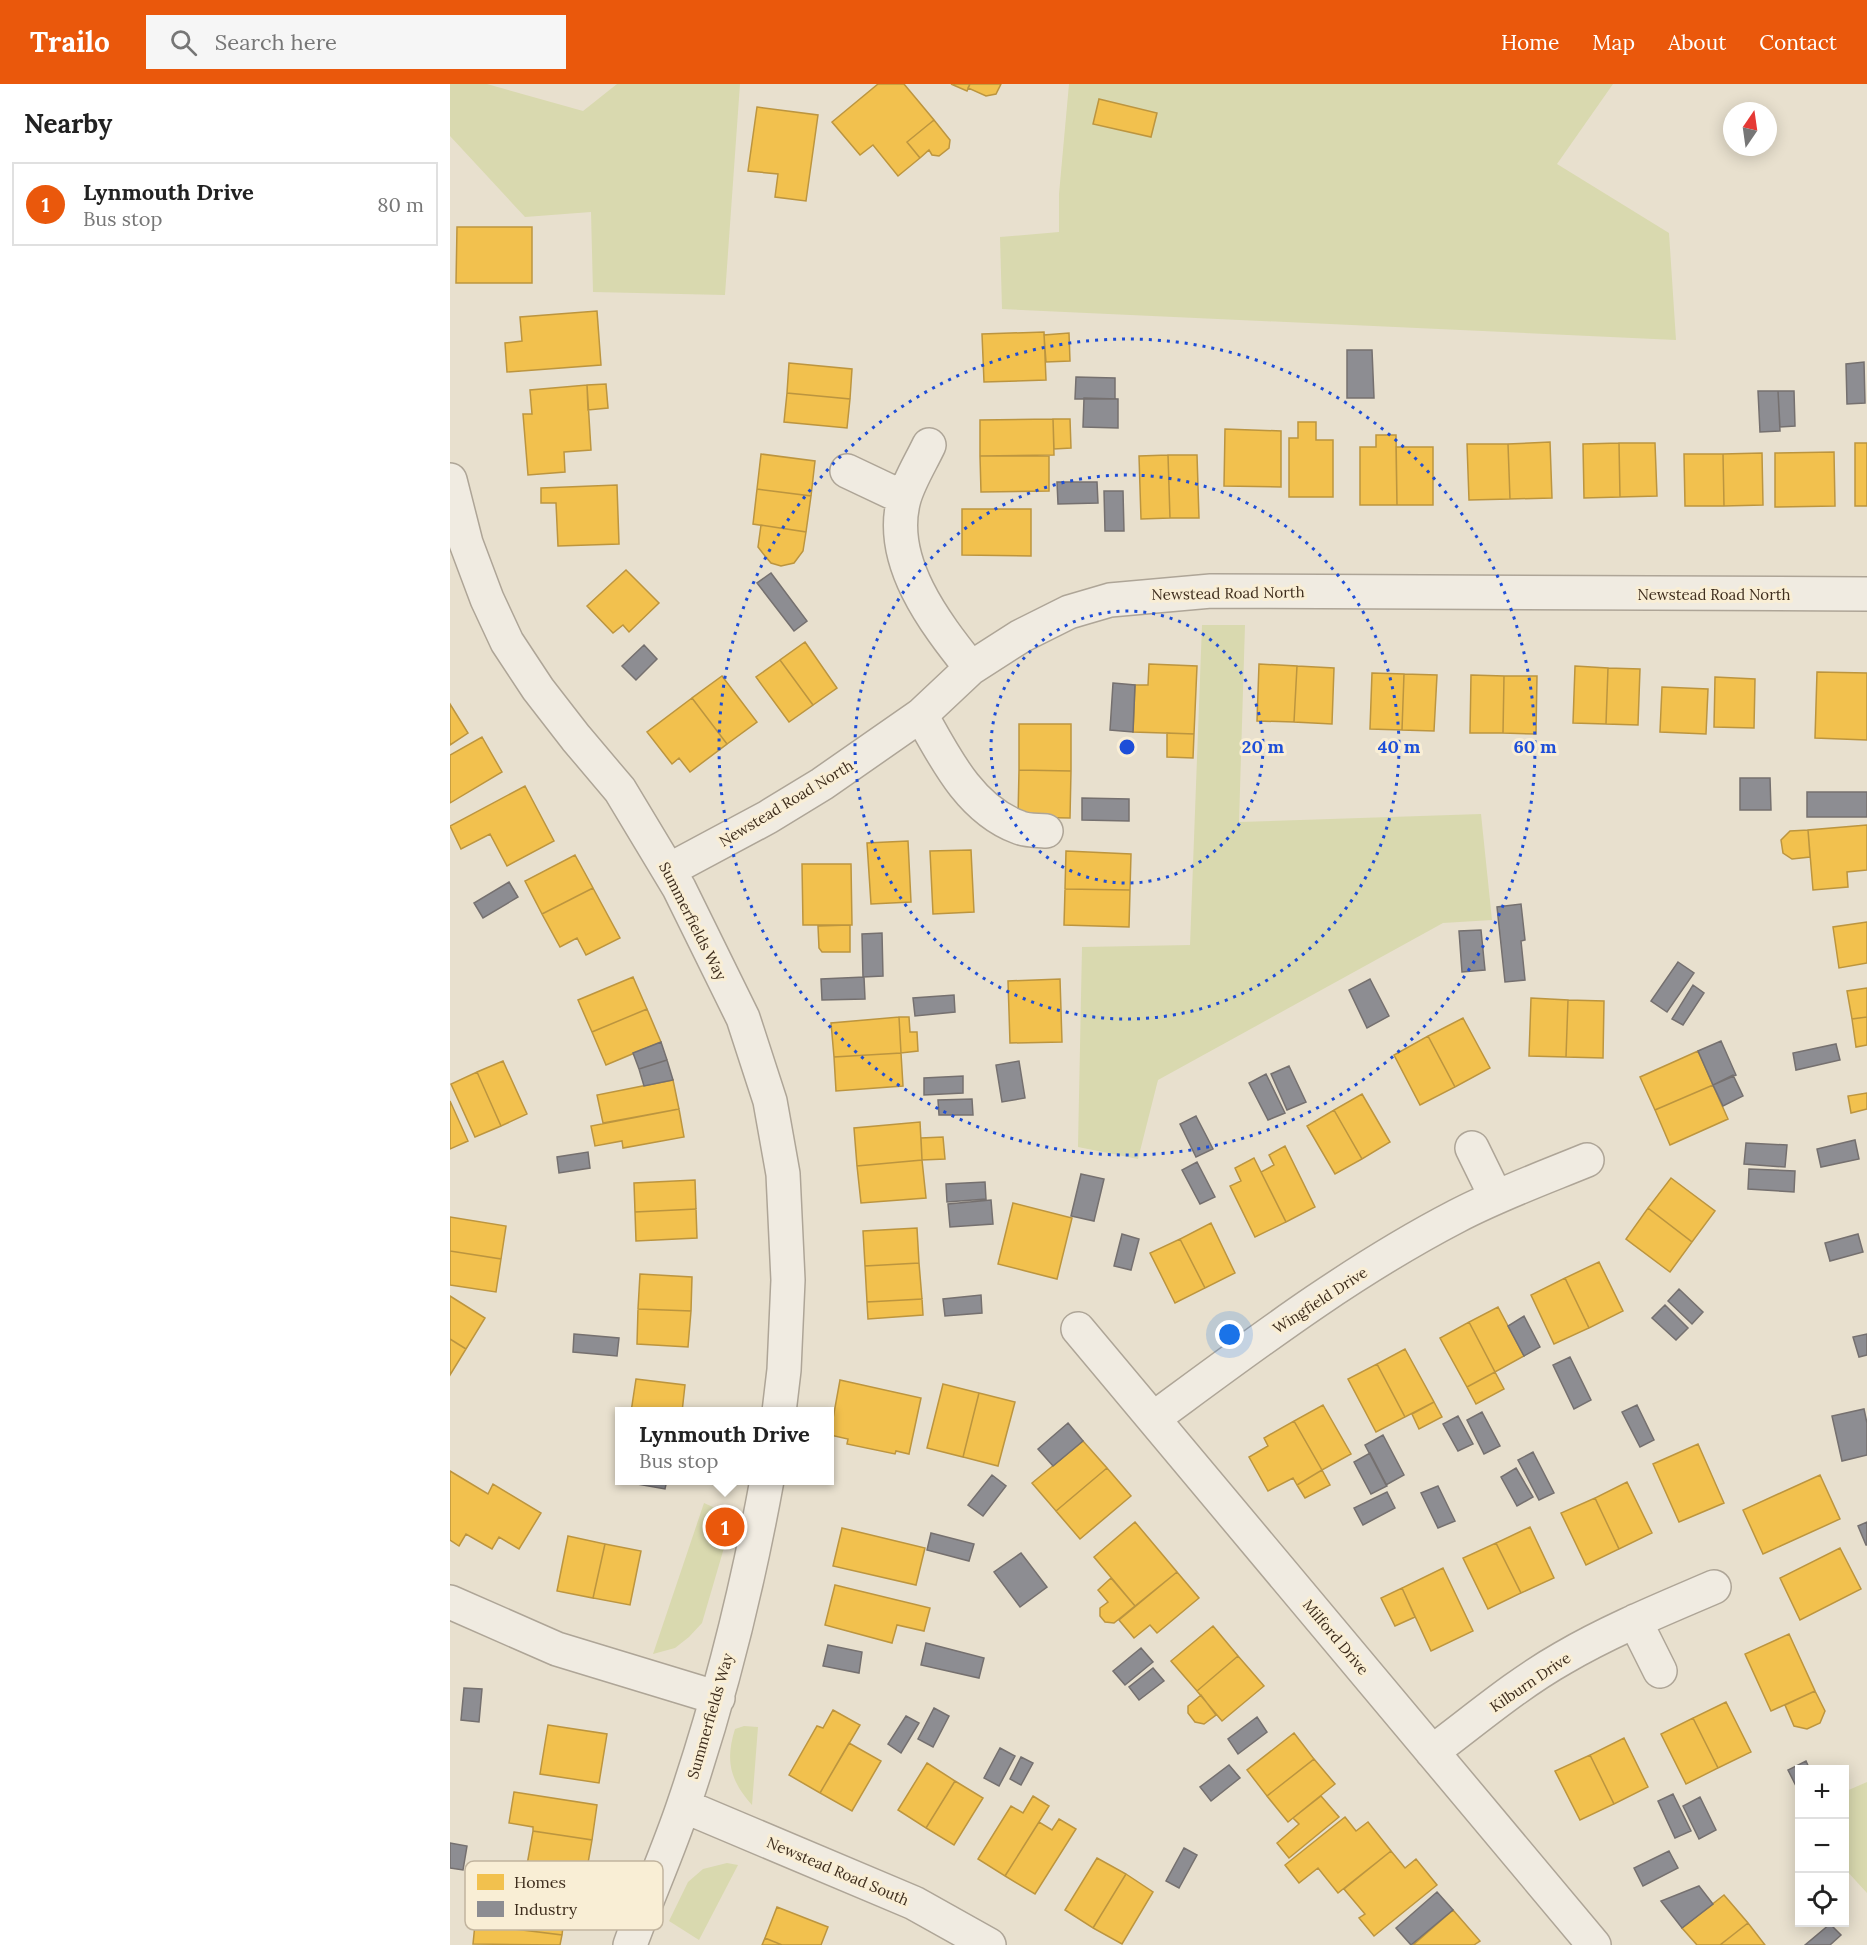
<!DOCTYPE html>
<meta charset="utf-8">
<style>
body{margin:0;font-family:Lora,serif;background:#f6f6f6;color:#222}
.controls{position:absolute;right:18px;bottom:18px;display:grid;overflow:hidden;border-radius:0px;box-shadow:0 3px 15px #0003}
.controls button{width:54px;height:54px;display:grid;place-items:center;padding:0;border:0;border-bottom:2px solid #e0e0e0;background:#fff;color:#222;font:30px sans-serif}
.compass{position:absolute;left:1273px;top:18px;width:54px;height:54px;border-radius:50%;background:#fff;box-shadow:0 3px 15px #0003;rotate:13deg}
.you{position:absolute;left:780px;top:1251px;width:21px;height:21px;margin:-15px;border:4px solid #fff;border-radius:50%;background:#1a73e8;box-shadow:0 0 0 9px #1a73e833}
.badge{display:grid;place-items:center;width:39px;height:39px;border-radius:50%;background:#ea580c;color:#fff;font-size:20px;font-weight:700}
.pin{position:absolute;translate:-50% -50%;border:3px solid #fff;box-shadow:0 2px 6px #0006}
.popup{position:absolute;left:165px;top:1323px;width:219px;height:78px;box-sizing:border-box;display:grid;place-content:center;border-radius:0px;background:#fff;filter:drop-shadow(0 2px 4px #0005);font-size:20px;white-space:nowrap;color:#767676}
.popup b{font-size:22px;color:#222}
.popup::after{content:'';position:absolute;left:50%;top:100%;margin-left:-12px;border:12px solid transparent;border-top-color:#fff}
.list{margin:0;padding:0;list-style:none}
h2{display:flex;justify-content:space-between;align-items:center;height:78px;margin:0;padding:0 24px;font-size:26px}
h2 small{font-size:20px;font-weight:400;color:#767676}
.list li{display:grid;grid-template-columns:39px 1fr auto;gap:18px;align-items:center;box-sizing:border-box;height:84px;margin:0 12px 12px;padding:0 12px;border:2px solid #e0e0e0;border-radius:0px}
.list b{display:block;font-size:22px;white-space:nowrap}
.list p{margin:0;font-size:20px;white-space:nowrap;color:#767676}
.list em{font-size:20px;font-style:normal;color:#767676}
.icon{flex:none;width:33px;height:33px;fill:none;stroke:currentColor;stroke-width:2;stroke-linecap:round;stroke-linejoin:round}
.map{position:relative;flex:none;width:1417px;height:1861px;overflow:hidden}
header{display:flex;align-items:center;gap:36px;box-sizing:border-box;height:84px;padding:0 30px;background:#ea580c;color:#fff}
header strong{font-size:28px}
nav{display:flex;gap:33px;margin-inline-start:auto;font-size:21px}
.search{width:420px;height:54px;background:#f6f6f6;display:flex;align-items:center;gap:15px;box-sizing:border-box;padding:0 21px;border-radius:0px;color:#767676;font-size:22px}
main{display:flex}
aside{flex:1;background:#fff}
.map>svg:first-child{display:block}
.green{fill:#d9d9af}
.homes{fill:#f2c14e;stroke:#bc953f;stroke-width:1.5}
.industry{fill:#8d8d92;stroke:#75706f;stroke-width:1.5}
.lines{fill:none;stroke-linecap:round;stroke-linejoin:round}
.minor-casing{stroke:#aea597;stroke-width:36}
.minor{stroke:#f0ebe1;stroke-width:33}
.ring{fill:none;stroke:#1d4ed8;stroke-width:3;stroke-dasharray:3 6}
.labels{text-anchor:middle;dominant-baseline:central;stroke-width:6;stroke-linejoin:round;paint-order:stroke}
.street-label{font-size:15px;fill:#3e2d1d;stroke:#f9eed5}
.key{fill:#f9eed5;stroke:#c1b49e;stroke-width:1.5}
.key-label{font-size:16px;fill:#3e2d1d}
.centre{fill:#1d4ed8;stroke:#f9eed5;stroke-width:3}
.ring-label{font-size:18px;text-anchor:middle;font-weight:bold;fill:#1d4ed8;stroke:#f9eed5;stroke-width:6;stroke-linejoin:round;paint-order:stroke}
</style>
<header>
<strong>Trailo</strong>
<div class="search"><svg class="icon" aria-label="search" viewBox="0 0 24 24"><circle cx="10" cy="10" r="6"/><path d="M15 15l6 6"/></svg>Search here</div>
<nav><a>Home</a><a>Map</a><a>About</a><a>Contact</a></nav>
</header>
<main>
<aside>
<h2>Nearby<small></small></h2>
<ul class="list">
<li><span class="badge">1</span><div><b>Lynmouth Drive</b><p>Bus stop</p></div><em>80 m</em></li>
</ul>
</aside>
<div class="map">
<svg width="1417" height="1861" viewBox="0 0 1417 1861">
<rect width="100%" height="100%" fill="#e8e0ce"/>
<path class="green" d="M0,0H37L133,27L167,0H290L275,211L143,208L141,128L75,133L0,52Z
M619,0H1163L1107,80L1219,149L1226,256L552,225L550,153L609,148V110Z
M752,541H795L789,738L1031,730L1042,836L993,839L708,996L688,1075L628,1063L632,863L740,861Z
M254,1419L274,1428L266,1455L276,1457L252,1539L239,1553L225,1564L203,1570Z
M294,1642L308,1643L302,1721C280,1696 275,1677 285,1645Z
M1417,1698V1809L1395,1785L1394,1708Z
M277,1779L288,1781L249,1856L219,1837L238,1798L253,1785Z"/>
<path class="homes" d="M428,0H454L484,36L457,58L470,74L448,92L423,61L410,71L382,38Z
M501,0H520L517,7Z
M520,0H551L546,10L536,12L518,4Z
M649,15L707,29L701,53L643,40Z
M307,23L368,31L356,117L325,113L328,90L298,87Z
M484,36L500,56L499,64L489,72L482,71L479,66L470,74L457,58Z
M7,143H82V199H6Z
M147,227L151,281L57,288L55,259L72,257L70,233Z
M594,248L596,296L534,298L532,250Z
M619,249L620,277L596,278L594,251Z
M339,279L402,285L400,315L337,309Z
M156,300L158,324L138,326L137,301Z
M137,301L141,366L114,368L115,388L78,391L73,330H82L80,306Z
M337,309L400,315L397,344L334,338Z
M603,335H620L621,364L604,365Z
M603,335L604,371L530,372V336Z
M848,338H866V356H883V413H839V354H848Z
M775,345L831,347V403L774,402Z
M926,351H946L947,421H910V363H926Z
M1100,358L1102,414L1060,415L1058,360Z
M1169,359L1170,413L1134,414L1133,360Z
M1169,359H1205L1207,412L1170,413Z
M1405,359H1417V422H1405Z
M1017,360H1058L1060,415L1019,416Z
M946,363H983V421H947Z
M1384,368L1385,422L1325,423V369Z
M1312,369L1313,421L1274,422L1273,370Z
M311,370L365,377L361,412L307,405Z
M1234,370H1273L1274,422H1235Z
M718,371L720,434L691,435L689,372Z
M718,371H747L749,434H720Z
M530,372H599V407L531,408Z
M167,401L169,460L108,462L106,419H91V404Z
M307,405L361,412L356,448L303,440Z
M512,425H581V472L512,471Z
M311,441L356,448L353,467L344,479L331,482L321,479L315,472L308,463Z
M176,486L209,519L179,548L173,541L163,549L137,522Z
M355,558L387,604L363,621L330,576Z
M330,576L363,621L339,638L306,593Z
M699,580L747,582L744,650L683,648L685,601H698Z
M809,580L847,582L844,638L807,637Z
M847,582L884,584L882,640L844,638Z
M1125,582L1158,584L1156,640L1123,639Z
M1158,584L1190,585L1188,641L1156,640Z
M1367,588L1417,589V656L1365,654Z
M922,589L954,590L952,646L920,645Z
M954,590L987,591L984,647L952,646Z
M1021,591L1054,592L1053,649H1020Z
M272,592L307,638L277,660L242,614Z
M1054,592H1087L1086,650L1053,649Z
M1265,593L1305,595L1304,644L1264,643Z
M1212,603L1258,605L1256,650L1210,648Z
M242,614L277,660L240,688L229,674L222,680L197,648Z
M0,620L18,649L0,661Z
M569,640H621V687L569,686Z
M717,649L744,650L743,674L717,673Z
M32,653L52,688L0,719V671Z
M569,686L621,687L620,734L568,733Z
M75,702L104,757L57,782L40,750L11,765L0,742Z
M1417,741V786L1397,788L1398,803L1363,806L1358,746Z
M1358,746L1360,773L1342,775L1333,769L1331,756L1340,747Z
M458,757L461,818L421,820L417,759Z
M521,766L524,828L483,830L480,767Z
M616,767L681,770L680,806L615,805Z
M125,771L143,804L92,830L75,797Z
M352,780H401L402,841H353Z
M143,804L170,854L136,871L127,854L110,863L92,830Z
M615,805L680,806L679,843L614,841Z
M1417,838V879L1389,884L1383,843Z
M400,841V868H372L369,864L368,842Z
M183,893L197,925L142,948L128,916Z
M610,895L612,958L560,959L558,897Z
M1417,904V933L1402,935L1397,907Z
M1081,914L1118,916L1116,973L1079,972Z
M1118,916L1154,917L1153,974L1116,973Z
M197,925L211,958L156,981L142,948Z
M449,933H459L460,948H467L468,967L451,969Z
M449,933L451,969L384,973L381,939Z
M1417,933V961L1406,963L1402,935Z
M1013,934L1040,984L1005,1003L978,952Z
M978,952L1005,1003L970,1021L944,971Z
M1248,967L1263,1001L1205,1026L1190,993Z
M451,969L453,1002L386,1007L384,973Z
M53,977L77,1030L51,1042L27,988Z
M27,988L51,1042L25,1053L1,1000Z
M223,996L229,1025L153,1039L147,1011Z
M1263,1001L1278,1035L1220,1061L1205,1026Z
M1417,1009V1025L1401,1029L1398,1012Z
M912,1010L940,1058L912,1075L884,1026Z
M0,1017L18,1057L0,1065Z
M229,1025L234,1053L173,1064L172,1057L145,1062L141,1042Z
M884,1026L912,1075L885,1090L857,1042Z
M470,1038L472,1076L407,1082L404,1044Z
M493,1053L495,1075L472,1076L471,1054Z
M835,1062L865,1123L836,1138L811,1088L824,1081L819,1071Z
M804,1074L836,1138L805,1153L780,1102L791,1097L785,1084Z
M472,1076L476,1114L411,1119L407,1082Z
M1221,1094L1265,1127L1242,1158L1198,1124Z
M245,1096L246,1125L185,1128L184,1099Z
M563,1119L622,1134L607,1195L548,1180Z
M1198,1124L1242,1158L1220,1188L1176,1155Z
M246,1125L247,1154L186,1157L185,1128Z
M0,1133L56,1142L51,1175L0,1167Z
M761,1139L785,1189L755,1204L730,1155Z
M467,1144L469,1179L415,1182L413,1147Z
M730,1155L755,1204L725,1219L700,1169Z
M0,1167L51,1175L46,1208L0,1201Z
M1149,1178L1173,1227L1139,1244L1115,1194Z
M469,1179L472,1215L417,1218L415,1182Z
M190,1190L242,1193L241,1227L188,1225Z
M1115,1194L1139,1244L1104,1260L1081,1211Z
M0,1212L35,1234L16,1265L0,1255Z
M472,1215L473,1231L418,1235L417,1218Z
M1048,1223L1074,1272L1045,1288L1019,1238Z
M188,1225L241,1227L238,1263L187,1260Z
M1019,1238L1045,1288L1017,1303L990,1254Z
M0,1255L16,1265L0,1291Z
M955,1265L984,1318L955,1333L927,1280Z
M927,1280L955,1333L926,1348L898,1295Z
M1045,1288L1054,1305L1026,1320L1017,1303Z
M186,1295L235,1301L232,1328H181Z
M390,1296L471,1314L459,1370L446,1367L445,1370L397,1360L398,1355L380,1351Z
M493,1300L529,1309L513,1373L477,1364Z
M529,1309L565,1318L548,1382L513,1373Z
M984,1318L992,1333L969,1345L962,1330Z
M873,1321L901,1370L872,1386L844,1337Z
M844,1337L872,1386L847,1401L843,1394L818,1407L799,1373L818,1362L814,1354Z
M633,1357L657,1384L606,1427L582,1399Z
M1248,1360L1274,1419L1229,1438L1203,1380Z
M657,1384L681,1412L630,1455L606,1427Z
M872,1386L880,1401L855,1414L847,1401Z
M0,1387L38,1410L43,1400L91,1429L69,1465L49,1453L42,1465L16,1450L9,1462L0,1456Z
M1370,1391L1390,1435L1313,1470L1293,1426Z
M1177,1398L1202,1449L1169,1465L1145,1414Z
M1145,1414L1169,1465L1136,1481L1111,1429Z
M685,1438L727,1488L685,1522L644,1473Z
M1080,1443L1104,1494L1071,1509L1046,1459Z
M392,1444L475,1464L466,1501L383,1482Z
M118,1452L155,1460L143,1514L107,1507Z
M1046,1459L1071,1509L1038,1525L1013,1474Z
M155,1460L191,1467L180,1521L143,1514Z
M1390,1464L1411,1505L1350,1536L1330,1494Z
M993,1484L1023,1547L981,1567L952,1504Z
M727,1488L749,1514L707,1549L700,1541L684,1554L669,1536Z
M661,1494L685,1522L664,1539L655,1538L650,1532V1524L658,1518L648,1506Z
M385,1501L480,1524L474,1547L447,1541L442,1559L375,1541Z
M952,1504L965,1533L945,1542L931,1514Z
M763,1542L788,1572L747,1607L721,1577Z
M1339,1550L1365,1607L1321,1627L1295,1570Z
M788,1572L814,1602L772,1637L747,1607Z
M1365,1607L1375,1627L1370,1639L1357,1645L1344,1642L1335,1621Z
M751,1611L766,1631L754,1640L745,1638L738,1629V1622Z
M1276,1618L1301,1668L1268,1684L1243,1634Z
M383,1626L410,1641L370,1709L339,1691L367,1642L373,1644Z
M1243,1634L1268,1684L1236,1700L1211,1650Z
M98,1641L157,1650L149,1699L90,1690Z
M844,1649L864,1675L817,1712L797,1686Z
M1174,1654L1198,1703L1164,1720L1140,1671Z
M399,1659L431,1677L402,1727L370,1709Z
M1140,1671L1164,1720L1130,1736L1105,1687Z
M864,1675L885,1700L838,1738L817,1712Z
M477,1679L505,1697L476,1744L448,1726Z
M505,1697L533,1714L504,1761L476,1744Z
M64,1708L147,1721L142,1756L83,1747V1743L59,1739Z
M583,1712L599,1722L555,1792L528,1775L561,1722L573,1729Z
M871,1712L889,1733L839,1774L827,1759L849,1740L843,1734Z
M895,1733L906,1747L918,1738L941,1767L888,1809L868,1784L849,1799L835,1781Z
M609,1735L626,1745L585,1810L555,1792L589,1738L602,1746Z
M83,1747L142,1756L136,1791L77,1781Z
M941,1767L955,1784L966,1775L987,1801L924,1852L909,1834L915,1830L894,1805Z
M647,1774L676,1790L643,1844L615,1826Z
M676,1790L703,1808L672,1860L643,1844Z
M56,1809L116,1817L112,1851L25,1840L29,1818L55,1821Z
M1274,1811L1298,1839L1270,1861H1247L1232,1844Z
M327,1823L378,1843L371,1861H332L315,1854Z
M1003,1826L1030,1857L1024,1861H963Z
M1298,1839L1315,1861H1270Z
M25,1840L112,1851L110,1861L23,1860Z
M315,1854L332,1861H312Z"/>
<path class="industry" d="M897,266H922L924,314H897Z
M1414,278L1415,319L1397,320L1396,280Z
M626,293L665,294V315H625Z
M1308,307H1328L1330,347L1310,348Z
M1328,307H1344L1345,342L1330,343Z
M634,314L668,315V344L633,343Z
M607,398H647L648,419L608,420Z
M654,407H673L674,447H655Z
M321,489L357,537L344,547L307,499Z
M194,561L207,575L186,596L172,582Z
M663,599L685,601L683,648L660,646Z
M1290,694H1320L1321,726H1290Z
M1357,708H1417V733H1357Z
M632,714L679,715V737L632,736Z
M59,798L68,813L33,834L24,819Z
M1071,820L1075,856L1071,857L1075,896L1055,898L1047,823Z
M1031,846L1035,886L1012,888L1009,847Z
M432,849L433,892L413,893L412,850Z
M1228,878L1244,889L1217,928L1201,917Z
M414,893L415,915L372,916L371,895Z
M920,895L939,932L917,944L899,906Z
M1243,901L1254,909L1233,941L1222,935Z
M504,911L505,928L465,932L463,914Z
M1271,957L1286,991L1263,1001L1248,967Z
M211,958L217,976L189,985L183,969Z
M1386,960L1390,976L1346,986L1343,969Z
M217,976L223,996L194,1002L189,985Z
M569,977L575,1014L552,1018L546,981Z
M839,982L856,1018L837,1026L821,990Z
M816,990L835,1029L818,1036L799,999Z
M1283,991L1293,1012L1273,1022L1263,1001Z
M513,992V1009L474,1011V994Z
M522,1015L523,1031H489L488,1016Z
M746,1032L763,1065L746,1073L730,1040Z
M1405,1056L1409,1075L1371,1083L1367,1065Z
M1296,1059L1337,1061L1335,1083L1294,1080Z
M138,1068L140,1084L109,1089L107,1073Z
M747,1078L765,1113L750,1120L732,1086Z
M1299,1085L1345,1087L1344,1108L1298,1105Z
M631,1090L654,1095L644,1137L621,1132Z
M535,1098L536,1115L497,1118L496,1100Z
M541,1116L543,1140L500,1143L498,1120Z
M672,1150L689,1155L681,1186L664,1182Z
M1408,1150L1413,1168L1380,1177L1375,1159Z
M1229,1205L1253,1228L1242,1240L1218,1217Z
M531,1211L532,1229L495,1232L493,1215Z
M1215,1221L1238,1244L1226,1256L1202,1234Z
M1074,1232L1090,1263L1074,1272L1058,1242Z
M124,1250L169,1254L167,1272L123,1268Z
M1417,1250V1271L1409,1273L1403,1253Z
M1120,1273L1141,1316L1124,1325L1103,1281Z
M1187,1321L1204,1356L1190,1363L1172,1328Z
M1414,1325L1417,1339V1371L1392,1377L1382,1332Z
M1032,1328L1050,1362L1034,1370L1017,1336Z
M1008,1332L1023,1360L1008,1367L993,1340Z
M618,1339L633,1357L603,1382L588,1365Z
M933,1351L954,1391L936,1401L915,1361Z
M1083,1368L1104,1409L1089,1416L1068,1376Z
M920,1369L937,1402L921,1410L904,1378Z
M1066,1384L1083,1413L1067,1422L1051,1393Z
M542,1391L556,1402L533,1432L518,1421Z
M182,1396H217L215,1405L181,1399Z
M988,1402L1005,1437L988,1444L971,1409Z
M937,1408L945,1424L913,1441L904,1424Z
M1417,1438V1461H1416L1408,1442Z
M481,1449L524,1460L519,1477L477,1466Z
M571,1469L597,1503L570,1523L544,1488Z
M476,1559L534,1574L529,1594L471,1581Z
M378,1561L412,1568L409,1589L373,1582Z
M691,1564L703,1578L675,1601L663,1587Z
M703,1584L714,1597L689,1616L679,1603Z
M14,1604L32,1605L29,1638L11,1636Z
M484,1624L499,1632L483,1663L468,1655Z
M456,1632L469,1639L451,1669L438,1660Z
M807,1633L817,1648L788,1670L778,1655Z
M550,1664L565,1672L549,1702L534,1694Z
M571,1673L583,1679L571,1701L560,1695Z
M1356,1677L1360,1686H1350V1710L1338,1686Z
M779,1681L790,1694L761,1717L750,1703Z
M1223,1710L1241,1747L1225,1754L1208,1717Z
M1250,1713L1266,1746L1249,1755L1233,1722Z
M0,1759L17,1762L13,1786L0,1784Z
M734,1764L747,1771L729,1804L716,1797Z
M1219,1767L1228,1784L1193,1802L1184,1784Z
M1249,1802L1263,1820L1232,1844L1211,1817Z
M987,1808L1003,1826L961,1861L946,1844Z
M1380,1840L1391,1851L1380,1861H1355Z"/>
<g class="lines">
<g class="minor-casing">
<path id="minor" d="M479,361C471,378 459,397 454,415C437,477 485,539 521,584
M397,387L454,414
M0,396L16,459L37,515L57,558L88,605L126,654L170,706L229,804L293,934L320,1017L333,1090L338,1196L334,1286L329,1328
M471,631C495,674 520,725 568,743C576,747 587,746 596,747
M219,786L318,733L372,700L471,631L521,584L571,552L619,528L660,516L761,507L1417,510
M1022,1064L1046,1113
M628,1245L1144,1861
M704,1334C802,1262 899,1188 1007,1132C1049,1110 1093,1094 1137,1076
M0,1518L107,1565L268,1614
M1185,1537L1210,1587
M982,1668C1025,1636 1067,1600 1113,1574C1161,1546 1213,1525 1264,1503
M234,1722L464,1819L539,1861
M180,1861C197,1814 218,1768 234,1720C270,1614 297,1506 317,1396"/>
</g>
<use href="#minor" class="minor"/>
</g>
<g class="ring">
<circle cx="677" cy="663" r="136"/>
<circle cx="677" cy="663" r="272"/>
<circle cx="677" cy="663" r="408"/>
</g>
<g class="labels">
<g class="street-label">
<text transform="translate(778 509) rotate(-1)">Newstead Road North</text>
<text x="1264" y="510">Newstead Road North</text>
<text transform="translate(336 719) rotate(-31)">Newstead Road North</text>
<text transform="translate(243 837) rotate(63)">Summerfields Way</text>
<text transform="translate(870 1216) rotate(-33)">Wingfield Drive</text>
<text transform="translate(886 1553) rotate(50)">Milford Drive</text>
<text transform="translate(1080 1598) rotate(-34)">Kilburn Drive</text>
<text transform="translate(260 1632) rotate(-74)">Summerfields Way</text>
<text transform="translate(388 1787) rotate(23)">Newstead Road South</text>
</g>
</g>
<rect x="15" y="1777" width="198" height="69" rx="9" class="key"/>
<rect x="27" y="1790" width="27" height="16" fill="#f2c14e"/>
<rect x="27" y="1817" width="27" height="16" fill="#8d8d92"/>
<g class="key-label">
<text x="64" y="1804">Homes</text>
<text x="64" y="1831">Industry</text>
</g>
<circle cx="677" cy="663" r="9" class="centre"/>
<g class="ring-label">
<text x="813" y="669">20 m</text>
<text x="949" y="669">40 m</text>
<text x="1085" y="669">60 m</text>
</g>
</svg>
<div class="controls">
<button>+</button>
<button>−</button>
<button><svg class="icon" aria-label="locate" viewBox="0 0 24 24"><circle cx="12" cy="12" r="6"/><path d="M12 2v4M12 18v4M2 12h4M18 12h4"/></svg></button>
</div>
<svg class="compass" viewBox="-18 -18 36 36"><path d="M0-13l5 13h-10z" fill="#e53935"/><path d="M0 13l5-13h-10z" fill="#767676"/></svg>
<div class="you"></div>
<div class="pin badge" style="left:275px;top:1443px">1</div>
<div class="popup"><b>Lynmouth Drive</b>Bus stop</div>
</div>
</main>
